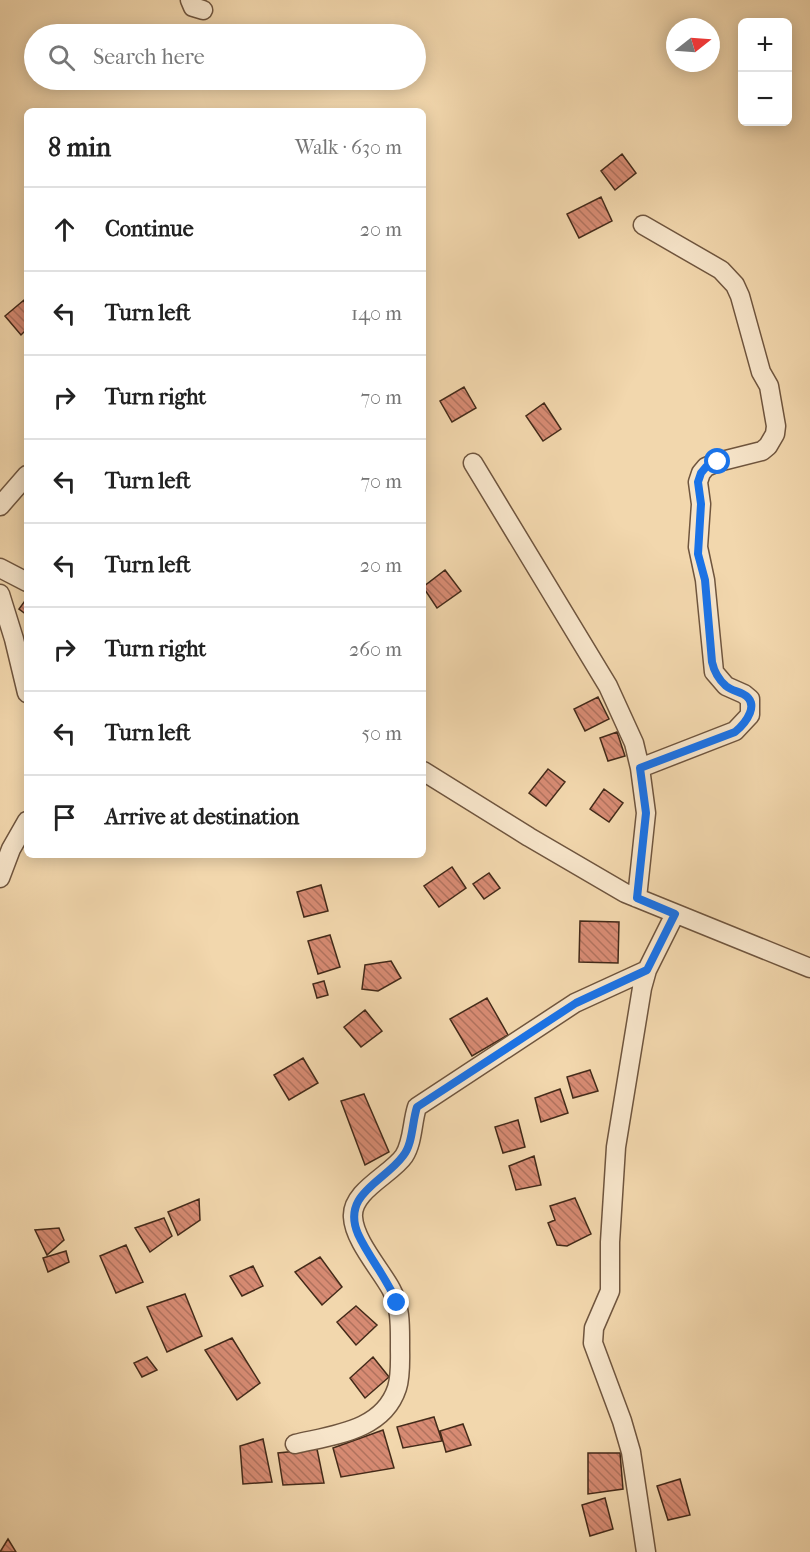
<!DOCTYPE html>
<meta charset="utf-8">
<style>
body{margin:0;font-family:"IM FELL French Canon",serif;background:#f6f6f6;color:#222}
.controls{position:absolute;right:18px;top:18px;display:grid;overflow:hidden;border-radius:9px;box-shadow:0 3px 15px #0003}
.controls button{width:54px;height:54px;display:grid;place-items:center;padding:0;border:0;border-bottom:2px solid #e0e0e0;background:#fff;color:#222;font:30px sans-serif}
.compass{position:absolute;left:666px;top:18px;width:54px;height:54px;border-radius:50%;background:#fff;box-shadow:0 3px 15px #0003;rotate:73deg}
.stop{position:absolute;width:18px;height:18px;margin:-14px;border:4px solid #1a73e8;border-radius:50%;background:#fff}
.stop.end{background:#1a73e8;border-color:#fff;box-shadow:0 2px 6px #0008}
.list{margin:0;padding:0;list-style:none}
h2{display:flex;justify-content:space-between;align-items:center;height:78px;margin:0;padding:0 24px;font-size:26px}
h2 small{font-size:20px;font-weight:400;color:#767676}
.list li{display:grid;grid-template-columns:39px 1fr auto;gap:18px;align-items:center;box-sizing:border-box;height:84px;padding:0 24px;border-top:2px solid #e0e0e0}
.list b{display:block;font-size:22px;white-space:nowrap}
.list em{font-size:20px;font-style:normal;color:#767676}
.icon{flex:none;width:33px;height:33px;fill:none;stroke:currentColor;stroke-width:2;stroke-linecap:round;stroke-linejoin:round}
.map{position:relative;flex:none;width:810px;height:1552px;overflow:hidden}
.search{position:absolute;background:#fff;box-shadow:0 3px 15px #0003;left:24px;top:24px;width:402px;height:66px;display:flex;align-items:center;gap:15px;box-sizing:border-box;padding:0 21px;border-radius:33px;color:#767676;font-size:22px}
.panel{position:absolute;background:#fff;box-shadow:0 3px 15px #0003;left:24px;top:108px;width:402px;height:750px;border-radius:9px}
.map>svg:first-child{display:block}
.building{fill:url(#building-back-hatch);stroke:#432a19;stroke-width:1.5}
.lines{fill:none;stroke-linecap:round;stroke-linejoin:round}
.minor-casing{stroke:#6f553e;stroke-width:21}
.minor{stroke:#f7e5ca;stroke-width:18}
.route{stroke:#1a73e8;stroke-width:8}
</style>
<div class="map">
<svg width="810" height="1552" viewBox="0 0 810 1552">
<defs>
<pattern id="building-back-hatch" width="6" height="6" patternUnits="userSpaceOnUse" patternTransform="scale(1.5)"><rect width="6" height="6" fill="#d78b73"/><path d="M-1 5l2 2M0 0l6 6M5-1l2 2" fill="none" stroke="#b0725e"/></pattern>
</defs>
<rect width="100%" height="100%" fill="#f2d7ad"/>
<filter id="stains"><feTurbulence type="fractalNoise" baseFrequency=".00333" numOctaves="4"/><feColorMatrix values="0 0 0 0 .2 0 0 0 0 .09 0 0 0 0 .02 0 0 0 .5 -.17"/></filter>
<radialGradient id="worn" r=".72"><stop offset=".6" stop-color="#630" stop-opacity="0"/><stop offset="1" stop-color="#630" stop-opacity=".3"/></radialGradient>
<path class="building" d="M622,154L636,173L615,190L601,171Z
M601,197L612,221L579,238L567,214Z
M24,300L27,304V329L21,335L5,316Z
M464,387L476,408L452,422L440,401Z
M544,403L561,429L543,441L526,416Z
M445,570L461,591L437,608L423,587Z
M27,598V615L19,609Z
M598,697L609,719L585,731L574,709Z
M617,732L625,756L608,761L600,738Z
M548,769L565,782L546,806L529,793Z
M604,789L623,803L609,822L590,809Z
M452,867L466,888L439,907L424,886Z
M489,873L500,888L484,899L473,884Z
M321,885L328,911L304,917L297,892Z
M580,921L619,922L618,963L579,962Z
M330,935L340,967L318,974L308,941Z
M391,961L401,978L378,991L362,989L365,965Z
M324,981L328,995L317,998L313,984Z
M487,998L508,1035L472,1056L450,1019Z
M365,1010L382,1031L361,1047L344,1027Z
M303,1058L318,1083L289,1100L274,1075Z
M590,1070L598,1091L573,1098L567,1077Z
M560,1089L568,1113L541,1122L535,1098Z
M364,1094L389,1152L365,1165L341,1101Z
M518,1120L525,1147L503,1153L495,1127Z
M534,1156L541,1185L516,1190L509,1166Z
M575,1198L591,1234L567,1246L557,1245L548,1223L555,1220L550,1206Z
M199,1199L200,1220L178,1235L168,1212Z
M164,1218L172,1236L150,1252L135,1228Z
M59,1228L64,1240L47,1255L35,1230Z
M126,1245L143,1282L116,1293L100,1256Z
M66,1251L69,1262L48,1272L43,1258Z
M320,1257L342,1287L322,1305L295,1272Z
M253,1266L263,1286L242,1296L230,1276Z
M185,1294L202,1336L167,1352L147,1307Z
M356,1306L377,1325L356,1345L337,1322Z
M232,1338L260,1383L237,1400L205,1350Z
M147,1357L157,1370L142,1377L134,1363Z
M373,1357L389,1377L365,1398L350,1378Z
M434,1417L442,1441L403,1448L397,1427Z
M463,1424L471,1445L446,1452L440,1431Z
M383,1430L394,1468L341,1477L333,1448Z
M263,1439L272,1482L243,1484L240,1446Z
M317,1449L324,1483L283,1485L278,1453Z
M588,1453H620L623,1489L588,1494Z
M680,1479L690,1515L668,1520L657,1486Z
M605,1498L613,1529L590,1536L582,1505Z
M8,1539L16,1552H0Z"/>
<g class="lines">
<g class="minor-casing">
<path id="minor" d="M190,0L193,7L203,10
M473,463L608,686L634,743L640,768L646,813L637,898
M0,506L27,475
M0,568L27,582
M0,594L14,639L27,693
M640,768L735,731L750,715V699L744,694L726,686L714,672L705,580L698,547L701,504L698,482L701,473L706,467L718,462L762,451L768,446L775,434L776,426L769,386L761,372L740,296L735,285L721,270L643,225
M423,771L529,837L625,893L810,968
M0,878L11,849L27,821
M295,1444C333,1435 383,1431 397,1388C401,1376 400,1360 400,1347C400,1327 401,1307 391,1289C380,1269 354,1240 353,1217C351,1191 392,1174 404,1156C413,1142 412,1122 417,1107L575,1003L647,970
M646,1552L631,1452L622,1421L593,1343L594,1328L610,1291V1242L616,1147L642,988L647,970L675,914"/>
</g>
<use href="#minor" class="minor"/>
</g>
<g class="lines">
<path class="route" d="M397,1303C387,1278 369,1258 358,1234C341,1194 384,1182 403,1156C413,1144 412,1122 417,1107L576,1003L647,970L675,914L637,898L646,813L640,768L735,732C746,723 761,703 743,694C737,691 731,690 726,686C718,679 714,671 712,662L705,580L698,554L701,504L698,482L701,473L706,467L718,462"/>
</g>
<rect width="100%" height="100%" filter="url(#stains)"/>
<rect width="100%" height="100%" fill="url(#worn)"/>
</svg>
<div class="controls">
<button>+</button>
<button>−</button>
</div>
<svg class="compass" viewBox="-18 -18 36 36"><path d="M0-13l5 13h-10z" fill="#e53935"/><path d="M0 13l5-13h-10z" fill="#767676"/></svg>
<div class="stop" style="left:718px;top:462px"></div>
<div class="stop end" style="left:397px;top:1303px"></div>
<div class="search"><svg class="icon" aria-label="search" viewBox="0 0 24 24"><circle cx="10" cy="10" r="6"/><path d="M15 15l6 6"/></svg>Search here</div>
<section class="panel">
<h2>8 min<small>Walk · 630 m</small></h2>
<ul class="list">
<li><svg class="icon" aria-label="ahead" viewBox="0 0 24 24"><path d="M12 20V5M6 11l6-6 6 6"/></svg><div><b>Continue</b></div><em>20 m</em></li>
<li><svg class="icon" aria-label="left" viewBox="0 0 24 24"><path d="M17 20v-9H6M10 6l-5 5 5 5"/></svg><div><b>Turn left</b></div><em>140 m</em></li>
<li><svg class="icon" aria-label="right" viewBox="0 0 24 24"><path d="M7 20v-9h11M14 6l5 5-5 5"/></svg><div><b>Turn right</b></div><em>70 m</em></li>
<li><svg class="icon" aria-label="left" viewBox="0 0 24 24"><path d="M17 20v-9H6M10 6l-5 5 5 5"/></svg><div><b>Turn left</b></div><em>70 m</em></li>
<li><svg class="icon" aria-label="left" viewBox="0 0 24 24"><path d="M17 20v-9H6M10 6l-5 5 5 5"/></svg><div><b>Turn left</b></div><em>20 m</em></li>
<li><svg class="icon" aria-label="right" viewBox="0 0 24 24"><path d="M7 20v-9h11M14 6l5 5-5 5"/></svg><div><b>Turn right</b></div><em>260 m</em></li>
<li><svg class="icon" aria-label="left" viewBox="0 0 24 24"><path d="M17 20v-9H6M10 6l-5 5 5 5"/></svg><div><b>Turn left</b></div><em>50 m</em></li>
<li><svg class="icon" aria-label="arrive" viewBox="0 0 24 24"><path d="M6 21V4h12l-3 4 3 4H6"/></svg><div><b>Arrive at destination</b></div></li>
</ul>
</section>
</div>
